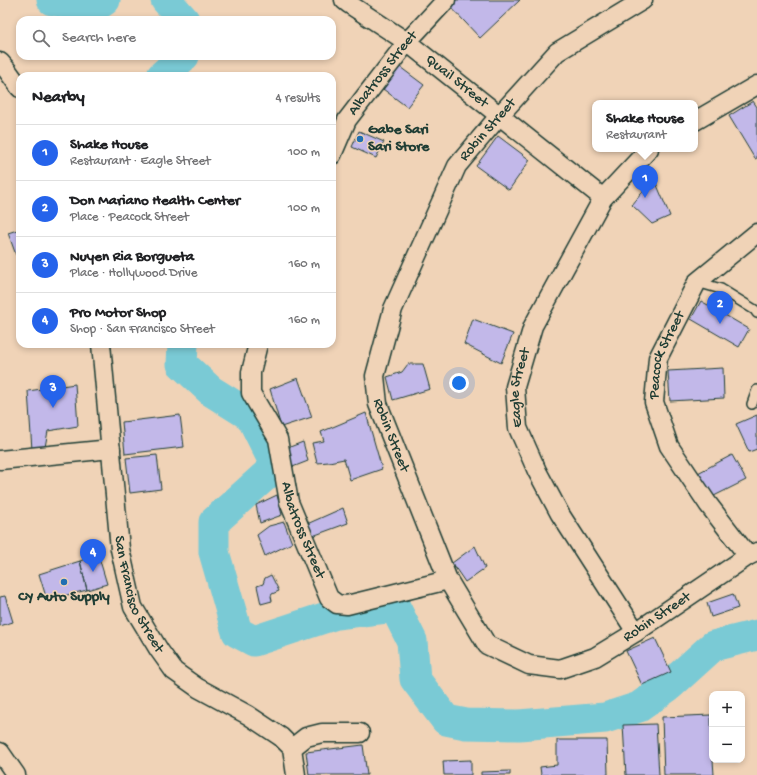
<!DOCTYPE html>
<meta charset="utf-8">
<style>
body{margin:0;font-family:"Gochi Hand",sans-serif;background:#f6f6f6;color:#202124}
.controls{position:absolute;right:12px;bottom:12px;display:grid;overflow:hidden;border-radius:8px;box-shadow:0 2px 6px #0003}
.controls button{width:36px;height:36px;display:grid;place-items:center;padding:0;border:0;border-bottom:1px solid #e0e0e0;background:#fff;color:#202124;font:20px sans-serif}
.you{position:absolute;left:459px;top:383px;width:14px;height:14px;margin:-10px;border:3px solid #fff;border-radius:50%;background:#1a73e8;box-shadow:0 0 0 6px #1a73e833}
.badge{display:grid;place-items:center;width:26px;height:26px;border-radius:50%;background:#2563eb;color:#fff;font-size:13px;font-weight:700}
.pin{position:absolute;translate:-50% -33px;filter:drop-shadow(0 1px 2px #0008)}
.pin::after{content:'';position:absolute;top:21px;width:14px;height:12px;background:inherit;clip-path:polygon(0 0,100% 0,50% 100%)}
.popup{position:absolute;left:592px;top:100px;width:106px;height:52px;box-sizing:border-box;display:grid;place-content:center;border-radius:8px;background:#fff;filter:drop-shadow(0 1px 3px #0005);font-size:13px;white-space:nowrap;color:#757577}
.popup b{font-size:15px;color:#202124}
.popup::after{content:'';position:absolute;left:50%;top:100%;margin-left:-8px;border:8px solid transparent;border-top-color:#fff}
.list{margin:0;padding:0;list-style:none}
h2{display:flex;justify-content:space-between;align-items:center;height:52px;margin:0;padding:0 16px;font-size:17px}
h2 small{font-size:13px;font-weight:400;color:#757577}
.list li{display:grid;grid-template-columns:26px 1fr auto;gap:12px;align-items:center;box-sizing:border-box;height:56px;padding:0 16px;border-top:1px solid #e0e0e0}
.list b{display:block;font-size:15px;white-space:nowrap}
.list p{margin:0;font-size:13px;white-space:nowrap;color:#757577}
.list em{font-size:13px;font-style:normal;color:#757577}
.icon{flex:none;width:22px;height:22px;fill:none;stroke:currentColor;stroke-width:2;stroke-linecap:round;stroke-linejoin:round}
.map{position:relative;flex:none;width:757px;height:775px;overflow:hidden}
.search{position:absolute;background:#fff;box-shadow:0 2px 6px #0003;left:16px;top:16px;width:320px;height:44px;display:flex;align-items:center;gap:10px;box-sizing:border-box;padding:0 14px;border-radius:12px;color:#757577;font-size:15px}
.panel{position:absolute;background:#fff;box-shadow:0 2px 6px #0003;left:16px;top:72px;width:320px;height:276px;border-radius:12px}
.map>svg:first-child{display:block}
.lines{fill:none;stroke-linecap:round;stroke-linejoin:round}
.river{stroke:#7acad5;stroke-width:31}
.building{fill:#c2b8e9;stroke:#1f3d34}
.lane-casing{stroke:#1f3d34;stroke-width:12}
.street-casing{stroke:#1f3d34;stroke-width:21}
.lane{stroke:#f0d3b7;stroke-width:9}
.street{stroke:#f0d3b7;stroke-width:18}
.poi-dot{fill:#1f6fb2;stroke:#f0d3b7;stroke-width:1.5}
.labels{text-anchor:middle;dominant-baseline:central;stroke-width:3;stroke-linejoin:round;paint-order:stroke}
.street-label{font-size:15px;fill:#1f3d34;stroke:#f0d3b7}
.poi-label{font-size:15px;font-weight:bold;fill:#1f3d34;stroke:#f0d3b7;text-anchor:start}
</style>
<div class="map">
<svg width="757" height="775" viewBox="0 0 757 775">
<rect width="100%" height="100%" fill="#f0d3b7"/>
<filter id="ink" filterUnits="userSpaceOnUse"><feTurbulence type="fractalNoise" baseFrequency=".025" numOctaves="2"/><feDisplacementMap in="SourceGraphic" scale="8" xChannelSelector="R" yChannelSelector="G"/><feConvolveMatrix kernelMatrix="1 2 1 2 8 2 1 2 1" color-interpolation-filters="sRGB"/></filter>
<g filter="url(#ink)">
<g class="lines">
<path class="river" d="M52,0L92,9L105,0
M166,0L184,20
M162,76L184,56
M183,344L182,364L211,391L251,416L276,466L214,522V552L237,632L254,641L336,614L395,607L412,641L415,679L446,720L466,724L519,725L605,718L639,707L670,685L713,646L757,635"/>
</g>
<path class="building" d="M455,0H520L480,38L449,5Z
M400,67L424,85L407,107L383,89Z
M753,101L757,107V158L755,159L729,116Z
M359,131L384,142L376,158L352,147Z
M498,136L530,160L509,190L476,166Z
M654,178L670,216L652,224L632,205Z
M20,229V253L16,255L8,233Z
M701,301L749,329L739,347L691,319Z
M473,319L513,334L501,363L464,344Z
M408,364H423L430,389L393,400L387,377L402,372Z
M723,368L724,398L670,401L668,371Z
M298,378L312,417L281,427L270,389Z
M75,384L78,426L48,431L45,447L32,450L28,391Z
M366,413L382,469L350,480L344,459L329,462L317,463L312,443L324,441L321,432Z
M180,415L184,447L125,454L122,422Z
M757,415V449L749,452L736,424Z
M303,442L308,461L285,470L282,450Z
M157,455L161,489L130,493L126,458Z
M732,455L746,480L708,499L696,474Z
M277,495L282,515L260,523L256,505Z
M343,508L348,523L310,537L307,524Z
M284,522L292,543L265,556L257,535L269,526Z
M475,546L485,568L465,582L452,563Z
M98,554L107,584L87,590L80,561Z
M80,561L87,590L47,600L39,574Z
M271,575L279,591L272,594L271,596L272,601L261,604L257,586L263,584L265,578Z
M733,594L738,608L711,617L707,603Z
M5,596L13,622L0,626V597Z
M655,638L671,672L642,685L626,651Z
M711,715L712,760H713L714,775H664L662,717Z
M656,724L659,775H626L623,725Z
M557,740H607L608,775H541L540,767L557,765Z
M363,745L367,775H309L306,752Z
M471,760V775H444L443,761Z
M510,771V775H481V772Z"/>
<g class="lines">
<g class="lane-casing">
<path id="lane" d="M697,282L721,289L755,310L757,313
M752,404L757,390"/>
</g>
<g class="street-casing">
<g id="street">
<path id="s1" d="M344,0L349,4L407,42L603,198"/>
<path id="s2" d="M643,0L557,52L499,116L457,166L393,309L375,376L378,404L448,580L487,645L529,665L560,669L595,657L636,632L748,556L757,552"/>
<path d="M0,62L7,70L20,88"/>
<path d="M695,121L757,85"/>
<path id="s3" d="M332,155L347,120L407,42L446,0"/>
<path id="s4" d="M101,344L120,549L133,607L159,650L174,671L198,688L248,715L281,737L292,748L296,775"/>
<path id="s5" d="M258,344L251,372V393L278,439L289,502L329,598L337,604L347,605L448,580"/>
<path d="M0,460L111,449"/>
<path id="s6" d="M748,556L708,504L669,446L654,402L658,358L697,282L757,233"/>
<path id="s7" d="M636,632L560,514L537,471L518,428L515,387L533,326L603,198L649,149"/>
<path d="M292,748L306,737L322,733H360"/>
<path d="M0,752L16,775"/>
</g>
</g>
<use href="#lane" class="lane"/>
<use href="#street" class="street"/>
</g>
</g>
<g class="poi-dot">
<circle cx="360" cy="139" r="4"/>
<circle cx="64" cy="582" r="4"/>
</g>
<g class="labels">
<g class="street-label">
<text stroke="none"><textPath href="#s3" startOffset="97">Albatross Street</textPath></text>
<text stroke="none"><textPath href="#s1" startOffset="139">Quail Street</textPath></text>
<text transform="translate(488 130) rotate(-49)">Robin Street</text>
<text stroke="none"><textPath href="#s6" startOffset="231">Peacock Street</textPath></text>
<text stroke="none"><textPath href="#s7" startOffset="277">Eagle Street</textPath></text>
<text stroke="none"><textPath href="#s2" startOffset="540">Robin Street</textPath></text>
<text stroke="none"><textPath href="#s5" startOffset="198">Albatross Street</textPath></text>
<text stroke="none"><textPath href="#s4" startOffset="255">San Francisco Street</textPath></text>
<text stroke="none"><textPath href="#s2" startOffset="960">Robin Street</textPath></text>
</g>
<g class="poi-label">
<text x="368" y="130">Gabe Sari<tspan x="368" dy="17">Sari Store</tspan></text>
<text x="64" y="597" text-anchor="middle">CY Auto Supply</text>
</g>
</g>
</svg>
<div class="controls">
<button>+</button>
<button>−</button>
</div>
<div class="you"></div>
<div class="pin badge" style="left:645px;top:198px">1</div>
<div class="popup"><b>Shake House</b>Restaurant</div>
<div class="pin badge" style="left:720px;top:324px">2</div>
<div class="pin badge" style="left:53px;top:408px">3</div>
<div class="pin badge" style="left:93px;top:572px">4</div>
<div class="search"><svg class="icon" aria-label="search" viewBox="0 0 24 24"><circle cx="10" cy="10" r="6"/><path d="M15 15l6 6"/></svg>Search here</div>
<section class="panel">
<h2>Nearby<small>4 results</small></h2>
<ul class="list">
<li><span class="badge">1</span><div><b>Shake House</b><p>Restaurant · Eagle Street</p></div><em>100 m</em></li>
<li><span class="badge">2</span><div><b>Don Mariano Health Center</b><p>Place · Peacock Street</p></div><em>100 m</em></li>
<li><span class="badge">3</span><div><b>Nuyen Ria Borgueta</b><p>Place · Hollywood Drive</p></div><em>160 m</em></li>
<li><span class="badge">4</span><div><b>Pro Motor Shop</b><p>Shop · San Francisco Street</p></div><em>160 m</em></li>
</ul>
</section>
</div>
